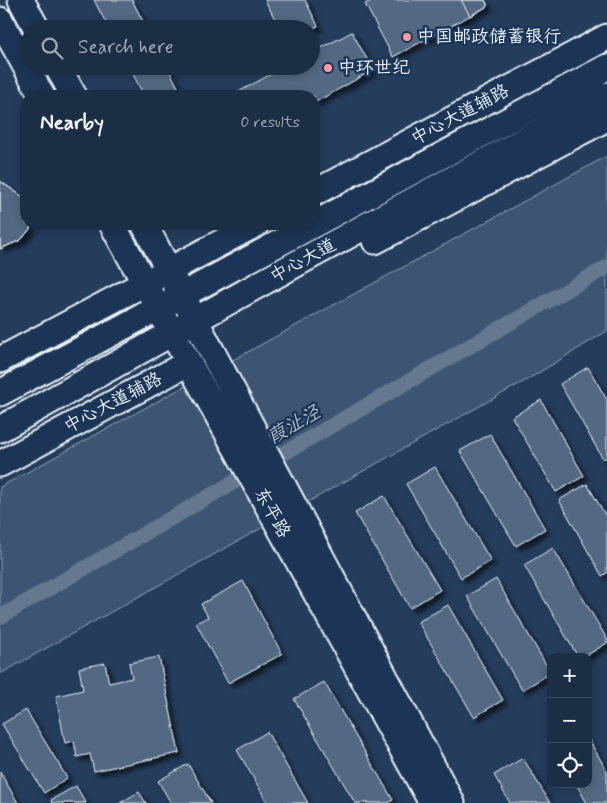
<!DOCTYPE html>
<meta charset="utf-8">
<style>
body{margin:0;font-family:Mynerve,"LXGW WenKai TC",sans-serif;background:#293a51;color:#f1f3f6}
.controls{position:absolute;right:15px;bottom:15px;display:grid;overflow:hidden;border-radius:10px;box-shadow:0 2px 8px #0003}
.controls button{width:45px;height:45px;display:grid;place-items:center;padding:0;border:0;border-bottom:1px solid #3a4a5f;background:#1c2e46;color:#f1f3f6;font:25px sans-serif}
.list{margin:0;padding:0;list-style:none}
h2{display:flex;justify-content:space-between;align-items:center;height:65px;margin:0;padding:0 20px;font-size:21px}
h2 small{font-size:16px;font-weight:400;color:#a0a8b3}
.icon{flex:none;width:28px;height:28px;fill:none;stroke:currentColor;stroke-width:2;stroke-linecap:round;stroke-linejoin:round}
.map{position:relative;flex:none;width:607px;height:803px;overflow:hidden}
.search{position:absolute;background:#1c2e46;box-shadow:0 2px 8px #0003;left:20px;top:20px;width:300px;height:55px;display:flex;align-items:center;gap:12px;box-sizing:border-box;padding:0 18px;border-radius:28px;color:#a0a8b3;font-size:19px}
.panel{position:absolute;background:#1c2e46;box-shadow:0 2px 8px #0003;left:20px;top:90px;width:300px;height:140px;border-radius:20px}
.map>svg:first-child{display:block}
.green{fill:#3e5472;stroke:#93a2b5}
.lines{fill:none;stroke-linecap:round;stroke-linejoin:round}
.canal{stroke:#657890;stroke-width:15}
.building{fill:#536782;stroke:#e8f1f8;filter:url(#shadow)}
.major-casing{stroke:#e8f1f8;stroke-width:29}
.major{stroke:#1d3557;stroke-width:25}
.poi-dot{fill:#ff9aa2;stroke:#1d3557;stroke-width:2}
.labels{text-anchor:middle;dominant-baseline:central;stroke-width:5;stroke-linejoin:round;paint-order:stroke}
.poi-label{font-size:18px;fill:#e8f1f8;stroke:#1d3557;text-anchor:start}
.street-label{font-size:18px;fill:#e8f1f8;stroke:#1d3557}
.water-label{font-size:19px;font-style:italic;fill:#b4c1ce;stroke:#1d3557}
</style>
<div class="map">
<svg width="607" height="803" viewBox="0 0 607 803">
<defs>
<filter id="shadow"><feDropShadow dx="4.5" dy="4.5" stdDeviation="2.5" flood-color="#0009"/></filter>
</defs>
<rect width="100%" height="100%" fill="#253d5d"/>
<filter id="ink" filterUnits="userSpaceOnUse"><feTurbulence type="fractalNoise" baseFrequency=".02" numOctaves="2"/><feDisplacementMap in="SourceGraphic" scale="10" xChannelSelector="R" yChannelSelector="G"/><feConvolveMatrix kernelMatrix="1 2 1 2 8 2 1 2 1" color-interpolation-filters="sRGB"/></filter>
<g filter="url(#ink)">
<path class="green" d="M607,156V331L530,378L0,674V487Z"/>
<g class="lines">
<path class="canal" d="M0,617L607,267"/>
</g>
<path class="building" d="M94,0H132L147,29H109Z
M265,0H305L318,26L311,29H280Z
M373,0H485L488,6L393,57L365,4Z
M461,0H485L488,6L470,16Z
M352,32L373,70L314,103V96H231L286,66H311V53Z
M129,66H167L181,93L175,96H144Z
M0,181L26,199V224H31L30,229L21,240L0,249Z
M0,181L26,199V224H31L30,229L21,240L0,249Z
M588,367L607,400V457L603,459L560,384Z
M541,400L584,476L556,492L512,417Z
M490,434L545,529L516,546L460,451Z
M435,467L491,561L461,578L406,484Z
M587,484L607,518V573L602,576L559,500Z
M384,496L440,590L410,608L355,513Z
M553,548L607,639V643L584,657H578L524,565Z
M496,579L551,673L522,690L467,596Z
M243,581L282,654L228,683L196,623L208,617L201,604Z
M448,605L503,700L474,717L418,622Z
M159,657L179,753L94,771L90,754L77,757L74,741L65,743L56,696L83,690L79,668L105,663L109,683L132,678L129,663Z
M324,682L393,800L388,803H355L294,699Z
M26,710L67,778L44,793L2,724Z
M267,732L308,803H268L237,750Z
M588,738L607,771V803H587L576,784H588Z
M523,758L550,803H510L494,775Z
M188,764L211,803H171L158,781Z
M0,772L18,803H0Z
M76,786L86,803H52L51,800Z
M139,792L146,803H120Z"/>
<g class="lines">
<g class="major-casing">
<path id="major" d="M21,0L37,29
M0,20L42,96
M57,66L74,96
M314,193L607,37
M112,224L432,803
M144,224L452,803
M375,241L607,118
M0,360L256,224
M0,393L607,67
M0,429L294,265L607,95
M0,464L188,363"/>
</g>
<use href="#major" class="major"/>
</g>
</g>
<g class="poi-dot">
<circle cx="407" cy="37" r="5"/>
<circle cx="328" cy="68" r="5"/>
</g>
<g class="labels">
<g class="poi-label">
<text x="417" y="37">中国邮政储蓄银行</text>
<text x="338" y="68">中环世纪</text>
</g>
<g class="street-label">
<text transform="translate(460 115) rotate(-28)">中心大道辅路</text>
<text transform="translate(303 261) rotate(-29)">中心大道</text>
<text transform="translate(113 403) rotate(-28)">中心大道辅路</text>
<text transform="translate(272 513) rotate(61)">东平路</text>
</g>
<g class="water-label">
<text transform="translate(294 425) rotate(-30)">葭沚泾</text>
</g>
</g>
</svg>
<div class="controls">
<button>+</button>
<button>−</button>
<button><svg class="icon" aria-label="locate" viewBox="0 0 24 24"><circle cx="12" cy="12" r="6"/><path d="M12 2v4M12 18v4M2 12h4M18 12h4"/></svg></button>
</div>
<div class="search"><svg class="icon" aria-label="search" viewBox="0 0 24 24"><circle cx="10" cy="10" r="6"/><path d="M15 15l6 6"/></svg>Search here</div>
<section class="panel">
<h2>Nearby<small>0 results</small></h2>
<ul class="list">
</ul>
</section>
</div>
